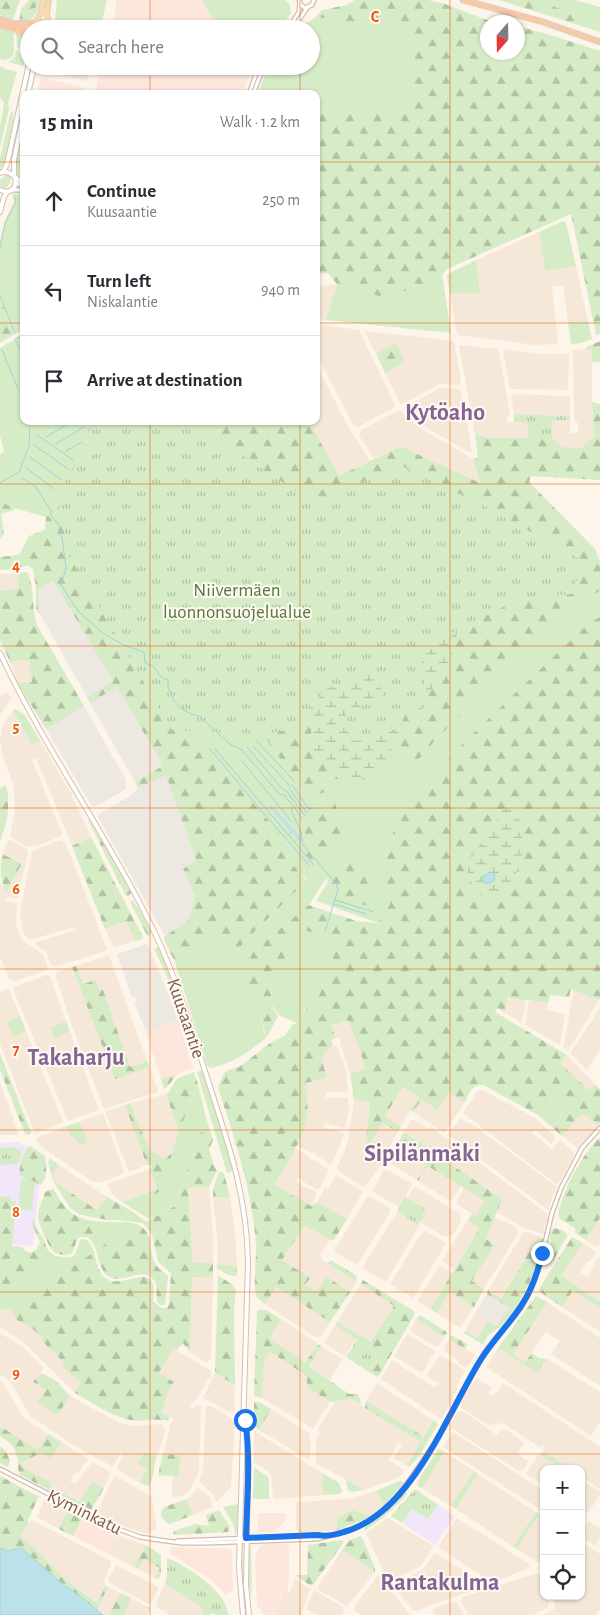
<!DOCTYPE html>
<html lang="en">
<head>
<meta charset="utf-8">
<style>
	body { margin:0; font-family:"Alegreya Sans",sans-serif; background:#f7f7f7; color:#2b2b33 }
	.controls { position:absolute; right:15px; bottom:15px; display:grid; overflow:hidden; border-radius:10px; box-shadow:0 1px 4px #0004 }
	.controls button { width:45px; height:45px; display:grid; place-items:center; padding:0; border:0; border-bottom:1px solid #e1e1e2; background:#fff; color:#2b2b33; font:25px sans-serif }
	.compass { position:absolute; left:480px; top:15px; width:45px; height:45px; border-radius:50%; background:#fff; box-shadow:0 1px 4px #0004; rotate:200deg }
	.stop { position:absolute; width:15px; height:15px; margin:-11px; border:4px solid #1a73e8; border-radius:50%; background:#fff }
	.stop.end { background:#1a73e8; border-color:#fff; box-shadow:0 1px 5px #0008 }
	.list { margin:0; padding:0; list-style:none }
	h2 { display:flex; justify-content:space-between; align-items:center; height:65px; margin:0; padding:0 20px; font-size:21px }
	h2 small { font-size:16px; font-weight:400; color:#7c7c81 }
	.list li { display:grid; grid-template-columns:32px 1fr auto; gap:15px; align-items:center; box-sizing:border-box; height:90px; padding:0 20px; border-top:1px solid #e1e1e2 }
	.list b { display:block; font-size:19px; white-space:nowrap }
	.list p { margin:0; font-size:16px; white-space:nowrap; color:#7c7c81 }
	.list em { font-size:16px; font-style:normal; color:#7c7c81 }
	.icon { flex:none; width:28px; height:28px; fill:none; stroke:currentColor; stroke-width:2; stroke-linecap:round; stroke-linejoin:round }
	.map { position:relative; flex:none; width:600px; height:1615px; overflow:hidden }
	.search { position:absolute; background:#fff; box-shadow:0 1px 4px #0004; left:20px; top:20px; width:300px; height:55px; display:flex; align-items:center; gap:12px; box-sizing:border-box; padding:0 18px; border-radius:28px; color:#7c7c81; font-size:19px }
	.panel { position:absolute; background:#fff; box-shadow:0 1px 4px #0004; left:20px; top:90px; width:300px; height:335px; border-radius:10px }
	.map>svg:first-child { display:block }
	.residential { fill:#f5e8d8 }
	.commercial { fill:#fde7dd }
	.industrial { fill:#eee8e2 }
	.education { fill:#f2e6fa }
	.green { fill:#d6ecc7 }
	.forest { fill:url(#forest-firs) }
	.wetland { fill:url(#wetland-marsh) }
	.park { fill:url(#park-tufts) }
	.water { fill:#bde1e8; stroke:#a3d1da }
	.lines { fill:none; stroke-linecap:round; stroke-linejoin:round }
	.stream { stroke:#a3d1da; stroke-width:1 }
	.canal { stroke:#bde1e8; stroke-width:3 }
	.tertiary-casing { stroke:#d0bdae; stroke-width:5.5 }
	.secondary-casing { stroke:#d6c0ae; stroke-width:6 }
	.primary-casing { stroke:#d9d1cd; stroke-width:6 }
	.trunk-casing { stroke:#d9d1cd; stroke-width:7 }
	.tertiary { stroke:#fff; stroke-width:3 }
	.secondary { stroke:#fff; stroke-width:4 }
	.primary { stroke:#fcdaa2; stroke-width:4 }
	.trunk { stroke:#fac8a1; stroke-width:4.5 }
	.route { stroke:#1a73e8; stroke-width:6 }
	.grid { fill:none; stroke:#e8590c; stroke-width:1; stroke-opacity:0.55 }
	.labels { text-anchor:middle; stroke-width:4; stroke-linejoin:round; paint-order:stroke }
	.park-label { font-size:19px; fill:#517941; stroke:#fff9f1 }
	.street-label { font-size:19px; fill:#795c4c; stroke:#fff9f1 }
	.district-label { font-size:24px; font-weight:bold; fill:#846494; stroke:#fff9f1 }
	.grid-label { font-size:16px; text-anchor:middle; font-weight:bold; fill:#e8590c; stroke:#fff9f1; stroke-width:4; stroke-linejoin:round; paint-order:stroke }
</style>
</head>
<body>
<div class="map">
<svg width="600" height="1615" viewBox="0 0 600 1615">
	<defs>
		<pattern id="forest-firs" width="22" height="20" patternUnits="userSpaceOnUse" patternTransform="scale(1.25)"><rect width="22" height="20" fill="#d6ecc7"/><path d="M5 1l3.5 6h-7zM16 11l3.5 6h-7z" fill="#b2c2a4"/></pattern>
		<pattern id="wetland-marsh" width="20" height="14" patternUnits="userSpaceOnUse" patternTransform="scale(1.25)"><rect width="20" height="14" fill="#d6ecc7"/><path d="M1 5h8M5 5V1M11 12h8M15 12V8" fill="none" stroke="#b2c2a4"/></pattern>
		<pattern id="park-tufts" width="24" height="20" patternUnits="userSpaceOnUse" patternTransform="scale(1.25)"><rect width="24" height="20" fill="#d6ecc7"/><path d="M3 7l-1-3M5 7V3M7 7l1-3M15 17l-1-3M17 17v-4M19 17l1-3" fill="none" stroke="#b2c2a4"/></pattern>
	</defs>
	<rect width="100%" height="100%" fill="#fdf5ea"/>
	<!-- residential -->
	<g class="residential">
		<path d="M539,232l6,39 31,-5 12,55 -20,1 -5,-36h-11l6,58 -23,1 -78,-10 -7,-41 30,-1 -4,-33z"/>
		<path d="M337,284l-11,36 -10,-2v-31z"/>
		<path d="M316,324l43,6 36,75 -1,3 -36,19 -5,-2 -37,-72z"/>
		<path d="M364,331l90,10 7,41 -2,3 -20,-1 -38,21 -16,-32 20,-12 -9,-17 -20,10z"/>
		<path d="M459,345l39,4 12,65 -4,5 3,3 19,1v15h-37l-16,-4z"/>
		<path d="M503,349l34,5h32l-1,36 -58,-1z"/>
		<path d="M592,349v53l2,34 -13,12 -19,-1 -10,-9v-18h18v13h8v-10l-4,-3 -1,-70z"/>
		<path d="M316,364l31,61 23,35 -31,16 -30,-55h7z"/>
		<path d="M440,388l18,1 3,2 11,60 -3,1 -52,-30 -13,-13 2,-2z"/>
		<path d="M513,394l55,2 2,2v18l-56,-2 -3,-18z"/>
		<path d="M400,410l17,16 56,33 7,25 -80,-38 -27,12 -14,-23 2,-5 36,-19z"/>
		<path d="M17,573l2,15 -19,3v-17z"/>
		<path d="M29,660l3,22 -14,2 -7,-20 3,-3z"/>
		<path d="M8,692l3,7 -11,16v-19z"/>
		<path d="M13,711l19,33 8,-4 32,55 19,42 -19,9 -36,-88 -4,2 30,73 -1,3 -24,10 -10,1 -17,-11 5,-27 -1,-17 -1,-8 -11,-30 -2,-15 3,-14z"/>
		<path d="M10,840l16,8 2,5 -10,45 -12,-1v4l11,2 -1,22 2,6 4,9 22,15 4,13 -1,2 -33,11 -5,-3 -9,-21v-75l6,11 16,-31 -20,-8 6,-13z"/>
		<path d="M60,840l5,2 42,107 -2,2 -50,16 -4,-2 -5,-13 -11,-8 1,-2 40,-12 -1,-3 -46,13 -6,-7 -3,-21 12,-61z"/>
		<path d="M126,920l9,21 -21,6 -9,-18z"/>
		<path d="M109,955l38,106 -17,6 -27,-76h-3l-17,-7 -7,-18z"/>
		<path d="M72,967l43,112 35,-12 8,25 -54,17 -32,-83 -17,-52 2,-2z"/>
		<path d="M47,975l3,2 16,44 -15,6 3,10 16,-5 28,76v2l-30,11 -55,-132 1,-2z"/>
		<path d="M8,989l2,2 10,25 -13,6 6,14 13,-5 37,91 -28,12 -35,-90v-52z"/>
		<path d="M574,990l25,10 -31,51 -5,-3z"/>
		<path d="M506,997l20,2 -4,24 -17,-10z"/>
		<path d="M529,1000l19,3 -1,7 18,4 -5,31 -35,-20z"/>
		<path d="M600,1008v41l-13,21 -17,-17z"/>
		<path d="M348,1020l13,33 5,16 -16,4 -10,-29 1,-2 -2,-5 -3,1 -5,-11z"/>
		<path d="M333,1045l4,1 6,16 4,12 1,16 -2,2 -14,1 -1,-1h-5v6l22,-1 1,14 -3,15 -2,2 -19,-5 -1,5 18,4 2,2 -5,14 -7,14 -3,2 -17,-12 -1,1 -15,-8 10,-23 1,-12 -2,-27 22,-5 -6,-21z"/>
		<path d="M567,1055l28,29 -6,6 -29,-27z"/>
		<path d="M0,1082l14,38h-1l5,13 -1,2h-17z"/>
		<path d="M403,1087l16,10 -10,15 -8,15 -16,-11z"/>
		<path d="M482,1090l53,28 21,19 -5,7 -16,-14 -3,3 20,16 8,-9 14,12v4l-15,27 -3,1 -93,-71 14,-21z"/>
		<path d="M449,1093l16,9 -21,31 -31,-21 8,-13z"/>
		<path d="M166,1094l13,37 -7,23 -8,5 -15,-10 -19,-46z"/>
		<path d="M354,1100l16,1 -5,49 17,-27 16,9 -14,23 -2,8 -16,23h-4l-25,-16v-3l8,-17 3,-11z"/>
		<path d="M125,1105l22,60 -18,7 -24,-61z"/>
		<path d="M583,1112l16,13 -21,24 -16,-13z"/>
		<path d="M103,1113l21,58 -1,3 -20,8h-10l-53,-36 -5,-8 31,-12 2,7 20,9 -9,-20z"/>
		<path d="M460,1118l9,6 2,-1 86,64 -5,10 -3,12 -1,1 -100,-75z"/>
		<path d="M411,1120h4l14,9 2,-2 117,87 -5,20 -19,-6 -28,-16 6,-13 -98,-67z"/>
		<path d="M396,1146l30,19 -9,15 -28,-18 -1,-4z"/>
		<path d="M294,1148l15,8 -1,2 8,3 12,8v3l-8,16 -4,1 -12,-7 -5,-5 -3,5 20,10 1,2 -6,12 -36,-20z"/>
		<path d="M59,1165l48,32 -10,13 -42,-28 -1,-9z"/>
		<path d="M428,1166l33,20 -8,13 -4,1 -31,-19z"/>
		<path d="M150,1169l7,19 -35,14 -9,-7 -6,-11z"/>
		<path d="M384,1170h4l24,14 -13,23 -23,-13 -3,-4z"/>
		<path d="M336,1175l26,16v2l-15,26 -30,-17 8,-15 3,2z"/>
		<path d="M209,1187l4,47v29h-20l-5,-75z"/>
		<path d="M416,1187l44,27 1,7 -8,14 -9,2 -24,-15 7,-12 -19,-12 5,-10z"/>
		<path d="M464,1188l22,13 -11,15 -18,-12v-4z"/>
		<path d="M369,1196l21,12 1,3 -34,54 -23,-14 33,-54z"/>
		<path d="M213,1197h17l5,34 2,35 -20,-2 1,-17z"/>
		<path d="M397,1212l22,14 -33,56 -24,-14z"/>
		<path d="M494,1217l22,10 2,3v4l-34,55 -12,-8 23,-36 -9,-6z"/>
		<path d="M600,1218v27l-4,2 -10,-7z"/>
		<path d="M468,1220l13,7 -27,42 -12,-8z"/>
		<path d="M305,1224l25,16 -9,13v6l35,23 -6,10 -23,-14 -10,15 -12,-8 4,-7 -27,-18z"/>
		<path d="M426,1231l18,11 1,3 -32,53 -23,-14 31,-50z"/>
		<path d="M525,1232l14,4 -39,62 -12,-8 35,-57z"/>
		<path d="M583,1243l12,8v3l-5,7 -3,1 -7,10 7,5 7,-10 -1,-3 5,-7h2v45l-39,-27z"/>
		<path d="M440,1265l12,8 -22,36 -13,-8z"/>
		<path d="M192,1276l21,1 -2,80 -3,5h-3l-15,-10z"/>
		<path d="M361,1284l33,22 -23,37 -34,-21z"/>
		<path d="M276,1287l54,35 -10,15h-5l-50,-33z"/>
		<path d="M573,1290l27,18v24l-38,-25z"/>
		<path d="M450,1292l24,15 -14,21 -23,-15z"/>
		<path d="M547,1302l53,36v48l-49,-32 9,-13 -14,-9 -21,30 -12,-8z"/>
		<path d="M10,1309l7,11 15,8 12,11 -2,2 22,22 -2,2 20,18 -7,10 -50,-50 -25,-16v-17z"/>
		<path d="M475,1313l13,8 -11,18 -12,-8z"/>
		<path d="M281,1319l37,25 -13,19 -36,-25z"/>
		<path d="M416,1319l28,18 -5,9 -3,1 -26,-16z"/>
		<path d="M335,1325l21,14 -11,17 -21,-13z"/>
		<path d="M0,1333l23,14 21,21 -11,14 14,8 9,24 14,-18 52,28 12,2 28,-2 3,7 -2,8 -6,16 -13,-2 -5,10 9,6 -8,14 -24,-14 7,-15 -3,-1 -7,14 -38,-21 -45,-30 -19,-34 -11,-8z"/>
		<path d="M407,1334l28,17 -13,22 -28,-17z"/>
		<path d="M449,1339l26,16 -9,13 -8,-5 1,-2 -16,-11z"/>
		<path d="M321,1346l21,13 -12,21 -21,-15z"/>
		<path d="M173,1348l38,23v4l-11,19 -10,13 3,2 4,-4 4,2 -2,64 -10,21 -7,4 -10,2v-16l2,-6 4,1 2,-22 -17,-1 5,-17 2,-12 3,-6 -11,-5 5,-20 7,-12 -15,-9z"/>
		<path d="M498,1348l39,25 9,-14 3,1 51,32v31l-9,13 -105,-69z"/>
		<path d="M270,1352l37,24v11l23,15 -17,27 -51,-31 2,-37z"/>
		<path d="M440,1355l25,15 -9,16 2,2 -16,30h-3l-58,-39 11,-19 43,28 3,-5 -12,-7z"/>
		<path d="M215,1373l20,12 -1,29 -31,-16z"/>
		<path d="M477,1378l15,10 -4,5 5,4 10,-14 97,64v42l-19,-12v-8h-12l-26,-17 1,-5 -2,-1 -1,2 -40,-26 -1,2 -12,1 -29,-19 8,-15z"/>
		<path d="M0,1380l3,3 21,35 24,16 -10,16 -38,-24z"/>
		<path d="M377,1383l56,37 -10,16 -57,-35z"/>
		<path d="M351,1399l70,43 -14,24 -13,-8 8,-13 -4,-2 -9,17 15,10 -2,4 -5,4 -33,12 -48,-27v-22l4,-8 -3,-3 18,-29z"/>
		<path d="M206,1406h5l24,14 -4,67 -14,15 -6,-10 -12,-10 4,-11z"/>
		<path d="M271,1409l38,24 2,14 -1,11 -3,1 -48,-29z"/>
		<path d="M460,1411l4,1 33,23 5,-6 5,1 17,13 -7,11 11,7 -4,9 -6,1 -68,-44v-2l7,-13z"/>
		<path d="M254,1431l70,43 -2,6 1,15 -48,4 -2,-1 -2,-22 -3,-5 -14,-8z"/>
		<path d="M453,1432l91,59v21l-101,-65z"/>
		<path d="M62,1442l26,17 -10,14 -2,-1 -6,9 5,3 17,-22 18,10v3l-6,13 -11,-5 -13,18 -30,-15 1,-4 -29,-15 -2,-4 21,-10 10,6z"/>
		<path d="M445,1452l29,19 -23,35 -29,-18z"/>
		<path d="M539,1454l22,14 -17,1v16l-18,-11z"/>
		<path d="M478,1474l58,38 -23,35 -57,-38z"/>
		<path d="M115,1475l35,21 2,3 5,30 -5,1 -4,4 -20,-6 -32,-14z"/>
		<path d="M581,1479l19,12v4l-12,18 -7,-3z"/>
		<path d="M198,1488l11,8 4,11 -20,8 -6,-16 4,-3 5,-7z"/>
		<path d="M376,1491l8,14 -14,11 -17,-6 -16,8v12l-37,3 -4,-4v-27l51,-3z"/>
		<path d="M44,1500l23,11 -8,18 -22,-12z"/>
		<path d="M539,1514l5,3v49l-27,-17z"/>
		<path d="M388,1518l45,28 -12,20 -29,14 -2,-1 -8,-11 -16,-35z"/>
		<path d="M457,1518l72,46 1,3 -37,16 -55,-36z"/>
		<path d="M32,1520l79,41v2l-7,19 2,4 -8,17 -36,-26 -29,-31 -14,-9z"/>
		<path d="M589,1521l11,7v10l-5,8 -14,-9v-5z"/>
		<path d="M118,1536l28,9 -12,22 -26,-13z"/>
		<path d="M582,1542l18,12v56l-5,5h-53l12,-6 1,-3 -3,-10h29z"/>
		<path d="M342,1550l33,22 -28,34 -28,-16 -1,-3z"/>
		<path d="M435,1553l45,28v4l-4,4 -60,22 -4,-1 -18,-24 30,-18z"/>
		<path d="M144,1559l17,9 -6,10 -17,-9z"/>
		<path d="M116,1565l41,21 1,3 -7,14 -3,1 -38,-21 -2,-3z"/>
		<path d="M537,1573l3,1 4,13v9h3l2,8 -2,4 -14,7h-65l-7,-14 2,-4z"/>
		<path d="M379,1575l28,36 4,4h-49l-8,-5v-2l23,-32z"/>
		<path d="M295,1579l15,10 -9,26h-27l9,-24 7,1z"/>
		<path d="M165,1584l38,24 -1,7h-32l-13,-8 -1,-3z"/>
		<path d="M108,1587l12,6 -11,22h-6l-6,-5z"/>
		<path d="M314,1590l29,17 1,4 -3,4h-25l-10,-6z"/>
		<path d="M131,1598l20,10 -4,7h-24z"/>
		<path d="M455,1601l3,2 6,12h-29l-3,-6z"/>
	</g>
	<!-- commercial -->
	<g class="commercial">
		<path d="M117,0h84l19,29h-108z"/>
		<path d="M43,66h48l-3,13 -4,2 -42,-11z"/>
		<path d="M101,66h153l-12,28h-147z"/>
		<path d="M43,78l36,8 4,2 1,6h-47l3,-14z"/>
		<path d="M178,1020l15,48 -32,11 -15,-47z"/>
		<path d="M258,1513h28v7l-12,12h-16z"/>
		<path d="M82,1519l36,17 -10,18 -35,-18z"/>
		<path d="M282,1543l5,1 2,5v28l-2,15 -5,-1 -8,24h-11l-6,-10 -2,-50 6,-10z"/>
		<path d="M172,1547l51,1 7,2 2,5 1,36 -8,3 -15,-15 -41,-26z"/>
	</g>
	<!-- industrial -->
	<g class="industrial">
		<path d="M53,579l60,102 -26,16 -47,-83 -2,-24z"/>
		<path d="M117,687l46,79 -28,16 -45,-79z"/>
		<path d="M84,706l42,74v9l-31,18 -4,-2 -45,-76z"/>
		<path d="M166,774l30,86 -13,10 12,26 -7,25 -23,15 -67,-119 1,-3 34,-20 5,-6z"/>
		<path d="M147,944l13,29 18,47 -32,12 -12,-30 3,-1 -2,-4h-3l-15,-43z"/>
		<path d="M487,1294l22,14 -12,19 -22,-14z"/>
	</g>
	<!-- education -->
	<g class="education">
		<path d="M18,1142l25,16 -3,18 -7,70 -33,-2v-101z"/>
		<path d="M438,1505l17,11 -20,29 -33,-22 10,-14 16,10z"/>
	</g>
	<!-- green -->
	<g class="green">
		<path d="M29,0h11c-4,16 -5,21 -22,22l3,-12z"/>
		<path d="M57,0h50l-7,29h-39l-6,-9z"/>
		<path d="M201,0h84l5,5 1,8 -11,16h-60z"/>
		<path d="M538,0h37l25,7v18z"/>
		<path d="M316,17l99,13 -2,83 -97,-2v-17h-58l10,-28h43v-37h-14z"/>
		<path d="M0,28l14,4c-2,13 6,29 -13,28l-1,-3z"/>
		<path d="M16,33c9,3 11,13 11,22l-10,-9z"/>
		<path d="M16,50c7,3 9,7 8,15l-2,1 -14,-4 6,-4z"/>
		<path d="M2,66v2l15,4 -9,31 1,6 -9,39v-20l4,-26 -4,-4v-31z"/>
		<path d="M13,111c2,10 -5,51 -13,59v-12l10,-44z"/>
		<path d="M24,128v28l-5,21c-8,-14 1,-35 5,-49z"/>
		<path d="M7,174l4,4c0,6 -3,8 -7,11l-4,-3v-6z"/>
		<path d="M24,193v136l-9,5 -15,-35v-58l5,-20 9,-19 -2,-8z"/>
		<path d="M563,221l3,1 10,44 -31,5 -6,-39z"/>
		<path d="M476,260l4,33 -30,1 -3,-18 1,-2z"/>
		<path d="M442,274l9,59 -125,-13 11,-36 42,12 59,-15z"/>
		<path d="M588,321l4,18 -11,4 -10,1 -3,-22z"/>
		<path d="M24,334v87h70l-6,10 -7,25 -14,21 -4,17 -8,19 -9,4 -25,-7 -21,-8v-47l4,-4 -4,-15v-88z"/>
		<path d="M600,591v26l-11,6 -199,271v10l-12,19 -62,-22 12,-19 9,14 36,12 -15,-35 -9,-15 -23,20 -17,27 -57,47 -3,36 1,7 10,17 4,21 3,4c-20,16 -31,25 -57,31l-3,-3 -32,-103 39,-25 21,19 8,-13 58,-57 5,-7 -20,-21 7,-8 -107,-125 71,1 76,53 53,-30 17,1 10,16 17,-20 86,-88 59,-55z"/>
		<path d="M15,709l9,5 16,26 -8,5 -19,-34z"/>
		<path d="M8,811l-2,13 -6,17v-27z"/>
		<path d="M296,926l43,16 -26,69 -8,-3 -8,15 -17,-7 -11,-15z"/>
		<path d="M169,973l13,38v5l-2,1 -14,-43z"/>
		<path d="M20,1016l6,15 -13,6 -6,-15z"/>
		<path d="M66,1021l4,11 -16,6 -3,-11z"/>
		<path d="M202,1070l32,101 -7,2 -30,-101z"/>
		<path d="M198,1084l8,34 -31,88 -26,13 -27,-17 24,-9 5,3 8,-4 20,-61z"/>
		<path d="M558,1092l14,12 -20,23 -14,-12z"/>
		<path d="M21,1179l14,1 -3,31 -14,-2z"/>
		<path d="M130,1210l17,12 -4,1 -26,-3z"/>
		<path d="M112,1222h16l9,2 -41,26 -3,-7 -5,-6z"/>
		<path d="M81,1239c9,0 10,6 13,13l-84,57 -10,1v-17l55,-37c23,3 18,2 26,-17z"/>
		<path d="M433,1420l5,4 -18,31 -11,12 -2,-1z"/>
		<path d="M439,1449l6,3 -23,36 -5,-3 4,-10z"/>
		<path d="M144,1453l13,2c-3,10 -3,22 -8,31l-9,-3 7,-14 -9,-5z"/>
		<path d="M254,1467l15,11v21h-16z"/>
		<path d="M474,1471l4,3 -22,35 -5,-3z"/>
		<path d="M324,1474l15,9 3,8 -2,3 -17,1 -1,-15z"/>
		<path d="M346,1480l18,10 -13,2 -3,-2z"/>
		<path d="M399,1481h3l2,2 -20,22 -8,-14z"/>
		<path d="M405,1491l2,3c-13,15 -27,27 -43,37l2,-6 21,-14z"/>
		<path d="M238,1504l-1,27 -2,4 -1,-9 -11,-19z"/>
		<path d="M536,1512l3,2 -22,35 -4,-2z"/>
		<path d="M251,1545l1,48h-1c-3,-11 -7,-40 0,-48z"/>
		<path d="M242,1546l5,69h-2l-3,-32z"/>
	</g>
	<!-- forest -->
	<g class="forest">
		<path d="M0,0h20l-7,20h-6l-7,-6z"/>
		<path d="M30,0h7v4l-2,4 -4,1 -2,2v6l-3,3 -6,-1v-6l2,-5z"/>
		<path d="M355,0h73l17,4 42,16 16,2h-15v30h30v-26l42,12 40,13v283l-4,1 -25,-121 -124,55 -9,12 -33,10 -26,5 -42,-12 -9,-11 -12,1v-163l97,2 2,-83 -99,-13 6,-7 25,-5z"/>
		<path d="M499,0h39l62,25v7z"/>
		<path d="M0,299l15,35 -15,9z"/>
		<path d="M600,341v21h-8v-13l-7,1 2,-3z"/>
		<path d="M396,343l9,18 -20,12 -9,-19z"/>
		<path d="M592,402l8,2v76l-69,-4 -2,6 66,67 5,12v30l-25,12 -59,55 -86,88 -17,20 -10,-16 -16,-1 -11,19 -12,11h-31l-3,11 -22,8 -51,-72 -70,-1 106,125 -6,8 18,21 -4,7 -58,57 -8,13 -21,-19 -39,25 -11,-22 1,-4 23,-15 7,-25 -12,-27 13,-9 -30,-85 -28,13 -3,-6 28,-16 -46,-79 -27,16 -3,-6 26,-16 -60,-101 -15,10 2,24 -4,-4v-23l-3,-18 -6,-4 -10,4 -17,1v-13l19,-2 10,-19 16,-6 1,-13 9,-4 8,-19 4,-17 14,-21 7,-25 6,-10h215l30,55 61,-30 80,37 -7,-24 5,-1 -3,-24 16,4h61l10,9 19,1 13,-12z"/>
		<path d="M0,502l15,6 -1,2 -13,4 3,18 -4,8z"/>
		<path d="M26,572l2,1c7,16 3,34 9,52l47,81 -38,23 -28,-45 14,-2 -3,-22 -15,1 -3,3 -11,-24v-49l19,-3 -2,-15z"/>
		<path d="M600,617v382l-1,1 -28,-11 -2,8 -19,-2 -2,8 -41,-6 -2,16 -7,-5 -3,4 72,43 -7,8 29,27 6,-6 5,5v35l-1,1 -17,-12 -20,23 -10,-9 20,-23 -14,-12 -20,23 -55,-30c-11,-1 -14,8 -18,17l-16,-9 -12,17 -15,-11 -9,13 -3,-2 9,-13 -16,-10 -18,29 16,11 -3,5 -16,-9 -17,28 5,-49 -16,-2 -4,-27 15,-4 -4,-16 -13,-33 -17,6 5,12 -5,2 2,5 -12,12 6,21 -22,5c2,13 4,26 1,39 -4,19 -22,45 -31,63l36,21 6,-4 30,17 -13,21h-4l-25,-15 -23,35 28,18 -5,7 12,7 10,-15 23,15 -20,30 -54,-35 -11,17c-3,-2 -6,-4 -8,-7 -5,-8 0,-41 -1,-53 -4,-54 -21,-105 -38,-156l6,-15 4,-3 11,-3 34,-26 13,-6 6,-10 5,-2 9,-15 7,3 26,-69 -43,-15 -27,74 9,15 -11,21 -2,-4 -5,-21 -10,-17 -1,-7 -5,-5 8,-31 57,-47 47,16 22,2 12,-19v-10l-9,-38 29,-56 53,-57 126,-120z"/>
		<path d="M6,785l2,11v15l-8,3v-26z"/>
		<path d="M333,798l11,33 -28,35 -13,-15 5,-42z"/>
		<path d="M89,819l43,73 -4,4 -3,-2 -37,-74z"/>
		<path d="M91,837l52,100 -1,2 -7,2 -9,-20 -21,8 -33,-83z"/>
		<path d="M2,854l20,9 -16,30c-6,-12 -6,-26 -4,-39z"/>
		<path d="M349,857l9,16 9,4 9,25 -3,6 -37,-12 -10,-18z"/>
		<path d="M133,900l3,6 2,1 14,26 -4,4 -18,-35z"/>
		<path d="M158,947l2,1 9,25 -3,1 -12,-25z"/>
		<path d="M76,966l7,18 13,-4 4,11 3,-1 27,77 17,-6 3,6 -35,12 -43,-112z"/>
		<path d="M0,1053l31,79 -2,3 -4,-1 -25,-64z"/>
		<path d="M194,1072l4,12 -19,47 -13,-37 2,-1 10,-15z"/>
		<path d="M177,1074l-10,13 -3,2 -3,-10z"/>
		<path d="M130,1103l19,46 15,9 8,-4 -13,38 -8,4 -5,-3 11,-5 -7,-19 2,-2 -1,-2h-4l-22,-60z"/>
		<path d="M206,1118l7,22 -4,9 5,17 3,5 -8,16 -21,1 5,75h20v14h-21l-2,75 -7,-9 -6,7 -4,-2 -14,25 15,9 -7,12 -5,19 8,5 -2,3c-12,-3 -24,1 -36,-1 -16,-1 -43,-19 -57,-27l6,-10 -19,-17 2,-3 -22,-22 1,-2 -11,-11 -15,-8 -7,-11 84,-57c2,8 4,19 10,25 14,14 45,-12 49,8 1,5 0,11 0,16l8,7h6l2,-4 2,-31 -13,-11 -6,-28 -9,-11 32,-17z"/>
		<path d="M79,1122l9,20 -7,3 -13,-13 -2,-6z"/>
		<path d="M404,1132l98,67 -16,40 9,6 -23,36 12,8 -10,18 -24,-15 -13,21 -7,-4 50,-81 -12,-8 4,-6 3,2 10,-15 -57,-35 -10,15 -1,-1 9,-15 -30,-19z"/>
		<path d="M600,1137v81l-14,22 -11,-7v-5l-14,-8 -3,-5c6,-28 22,-57 42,-78z"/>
		<path d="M30,1146l15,10c1,10 4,22 -5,29l-3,-1 -1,-2 -16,-6c-1,-11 2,-20 8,-29z"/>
		<path d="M50,1158l9,7 -5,8 1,9 42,28 10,-13 23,13 -13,10h-9l-22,-4 -7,-2 -9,-6 -16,-26 -6,-20z"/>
		<path d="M219,1172h3l2,1 6,24h-17v-7z"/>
		<path d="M53,1189c4,4 5,9 9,14 13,17 29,19 50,19l-24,15h-7l-4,2 -4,13 -3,2c-5,1 -10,1 -15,-1 -5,-3 -18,-31 -17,-38 1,-8 5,-16 7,-23z"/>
		<path d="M10,1196l1,5h5l-4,45 10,1 3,4 6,2 5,-3 4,-8 -9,-20 4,-3v5l9,16 3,9 8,7 -55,37v-96z"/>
		<path d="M137,1224c20,10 9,29 20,42 3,5 8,5 11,11l-3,28h-5l-3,-3c-1,-6 1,-14 -2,-20 -12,-20 -37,9 -51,-10 -4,-6 -6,-15 -8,-22z"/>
		<path d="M554,1228l8,2 6,5 -16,27 -5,3 -2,-6c1,-4 6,-11 6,-16 0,-7 -5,-7 3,-15z"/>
		<path d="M539,1236l4,3c-8,36 -17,58 -41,86 -3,4 -8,5 -12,9 -3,2 -5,7 -7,10h-1l-18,-11 1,-2 12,7 11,-17 9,5 12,-18 -22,-14 1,-4 13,8z"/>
		<path d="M572,1237l11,6 -22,32 39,27v6l-27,-18 -11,17 -22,-15 -1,-3z"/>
		<path d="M331,1260l23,14 3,4 -1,4 -29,-19z"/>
		<path d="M217,1264l20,2v8l-1,2 -8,-1 -11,-7z"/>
		<path d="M218,1276h1l14,9 3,6 -2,17 1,77 -20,-12z"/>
		<path d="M363,1280l51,31 1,3 -37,63 -9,-5 10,-17 -44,-30 2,-3 34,20 23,-36 -33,-22z"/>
		<path d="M536,1296l11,6 -34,52 12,8 7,-9 7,5 7,1 -9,14 -39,-25z"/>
		<path d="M257,1310h9l15,9 -12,19 36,25 13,-19 3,2 -12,20 40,28h9l3,8 -1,2 -9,-5 -21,3 -23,-15v-11l-37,-24 -6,9 -2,37 -8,-2z"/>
		<path d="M420,1315l25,16 2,2 -3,4 -28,-18z"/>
		<path d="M451,1335l17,9 -3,5 -16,-10z"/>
		<path d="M41,1373l14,7 15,16 -13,19 -20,-13 9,-12 -13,-8z"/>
		<path d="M366,1401l57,35 -2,6 -56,-34z"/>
		<path d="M254,1402h5l12,7 -12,21 -5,-3z"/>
		<path d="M0,1426l38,24 10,-16 14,8 -11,17 -10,-6 -21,10 2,4 29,15 -1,4 29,15 14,-19 11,6 -13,22h-2l-69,-35c-2,-5 -2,-7 -2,-13 -1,-13 -7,-19 -18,-26z"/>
		<path d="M0,1446l5,4 5,10 -2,7 -8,-4z"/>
		<path d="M543,1452l19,12 -1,4 -22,-14z"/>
		<path d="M163,1454l17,1 -1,22 -21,-2z"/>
		<path d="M0,1476c13,6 25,15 39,20l-11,24 1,3 -9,14 13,9 29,31 35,26 9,-17 2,1 -11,23 -17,-14 -15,-10 -44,-38 -13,3 -8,-3z"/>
		<path d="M187,1499l6,16 -23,9 -3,-1 -6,-7v-4l3,-5z"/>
		<path d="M219,1510l11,17 -2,5 -53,3 -2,-1 1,-3 21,-7 14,2 -3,-11z"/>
		<path d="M353,1510l17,6 -11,6 -22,8v-12z"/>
		<path d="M67,1511l15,8 -9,17 -14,-7z"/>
		<path d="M360,1536l2,1 13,31v4l-33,-22 7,-9z"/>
		<path d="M342,1540l2,2 -31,43 -2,1 -16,-11h12l1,-30z"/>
		<path d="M146,1545l15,10v19l-2,5 -4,-1 5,-10 -16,-9 -6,10 -4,-2z"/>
		<path d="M120,1593l11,5 -7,17h-15z"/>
	</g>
	<!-- wetland -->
	<g class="wetland">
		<path d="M463,602l-11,55 -22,35 -24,20 -17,44 -17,21c-14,2 -24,1 -37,-5 -42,-20 -18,-67 -7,-99z"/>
		<path d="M509,808c3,2 7,5 8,8 5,9 7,31 5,41 -4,17 -25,54 -45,35 -5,-5 -10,-18 -9,-25 1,-14 12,-21 20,-31 6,-8 10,-18 15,-27z"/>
	</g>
	<!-- park -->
	<g class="park">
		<path d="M514,414l56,2v4h-18v18h-24v-15l-14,-1z"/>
		<path d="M97,421h107l8,14 105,70 81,-41 92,45 93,52 -11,33 -51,4 -103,52 5,18 3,38 -33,11 3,13 -42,11 -9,-29 39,-14 -8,-28 -58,22 -4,12 -20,25 -31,5 -91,-4 -106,-179 -7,-45 7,-26 16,-25 6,-23z"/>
		<path d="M14,1147l8,5 -4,12 -18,1v-17z"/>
		<path d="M405,1196l22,14 -9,15 -21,-13z"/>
		<path d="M357,1340l22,15 -10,17 -23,-15z"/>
		<path d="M415,1489l23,16 -10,14 -16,-10 -10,14 -11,-7z"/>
		<path d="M167,1558c17,6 47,27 56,42 3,5 4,10 6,15h-13l-5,-2 -1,2h-8l1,-7 -38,-24 2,-10z"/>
	</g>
	<!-- water -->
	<g class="water">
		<path d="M491,872l4,3 -1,6 -4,2h-7l1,-8z"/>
		<path d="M0,1548l8,3 13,-3 44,38 15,10 23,19h-103z"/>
	</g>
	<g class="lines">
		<!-- stream -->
		<g class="stream">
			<path d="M0,247l5,-24 11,-21 -1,-5"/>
			<path d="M0,296l15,37"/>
			<path d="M24,334l-9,5 9,19"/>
			<path d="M2,350l16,39"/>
			<path d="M29,421l1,5"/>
			<path d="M36,434l37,26"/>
			<path d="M46,437l27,-16"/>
			<path d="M56,444l28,-17"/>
			<path d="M34,445l34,24"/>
			<path d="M66,451l16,-9"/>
			<path d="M30,457l32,23"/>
			<path d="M26,468l28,21"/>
			<path d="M22,478l14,9 15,24v5l9,10 -2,5 4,6 4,31 -5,17 18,27 25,22 20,11 20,7 1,11 8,3 9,12 6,2v7l5,12 6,8 12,7 8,2 31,28 12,6 38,45 3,-1 11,13 -3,3 10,22 2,13 34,40 1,5 -13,41"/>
			<path d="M0,483l19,-11 10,-26 1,-17"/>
			<path d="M256,740l39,42"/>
			<path d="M253,746l37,40"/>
			<path d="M247,747l38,45"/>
			<path d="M210,749l55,66 45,51"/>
			<path d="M215,749l99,116"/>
			<path d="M242,761l49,60"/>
			<path d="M292,785l18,26"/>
			<path d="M289,788l18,25"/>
			<path d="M286,790l19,26"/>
			<path d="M294,807l8,12"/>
			<path d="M289,834l4,-3"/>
			<path d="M335,900l39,12"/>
			<path d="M334,904l32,10"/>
		</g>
		<!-- canal -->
		<path class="canal" d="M270,806l33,37"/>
		<!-- tertiary casing -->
		<g class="tertiary-casing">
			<g id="tertiary">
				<path d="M299,0l2,5 4,3 7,-3 2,-5"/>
				<path d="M288,29l11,-17 1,-9"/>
				<path d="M293,29l14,-21"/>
				<path d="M249,94l10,-28"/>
				<path d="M253,94l11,-28"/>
				<path d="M16,183l8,3"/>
				<path d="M12,190h12"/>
				<path d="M0,1469l113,58 27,10 19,3 22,3h25l111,-4 36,-10 16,-8 19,-14 18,-22 27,-39 52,-94 36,-44 7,-13 11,-27 13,-55 9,-25 21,-40 18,-20"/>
				<path d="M177,1541l141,-6 7,2"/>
			</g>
		</g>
		<!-- secondary casing -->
		<g class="secondary-casing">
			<g id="secondary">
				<path d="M28,94l6,-28"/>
				<path d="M3,172l4,-8 22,-100"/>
				<path d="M0,173c11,-4 15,6 24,10"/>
				<path d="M14,175v-15l10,-48"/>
				<path d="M0,190l7,2c7,-2 10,-7 8,-14"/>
				<path d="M0,212l4,-15 3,-5"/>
				<path d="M0,653c42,91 102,174 147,264 29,56 46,117 65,176 19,58 35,107 36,169l-9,305 4,48"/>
				<path d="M245,1424l3,45 -2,116 3,30"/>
			</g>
		</g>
		<!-- primary casing -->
		<g class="primary-casing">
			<g id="primary">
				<path d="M36,21l4,-6 3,-15"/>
				<path d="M49,24l-2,-10 2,-14"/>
				<path d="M27,34l2,-9 7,-4 10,2 4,6"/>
			</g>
		</g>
		<!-- trunk casing -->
		<g class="trunk-casing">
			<g id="trunk">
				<path d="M463,0l80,22 57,20"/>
				<path d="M0,19l13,5 18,-1"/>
				<path d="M0,25c9,4 19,2 27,7"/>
				<path d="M17,30l11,7"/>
			</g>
		</g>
		<!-- tertiary -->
		<use href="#tertiary" class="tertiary"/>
		<!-- secondary -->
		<use href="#secondary" class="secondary"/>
		<!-- primary -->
		<use href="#primary" class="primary"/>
		<!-- trunk -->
		<use href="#trunk" class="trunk"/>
	</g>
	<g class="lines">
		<!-- route -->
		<path class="route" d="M245,1420c6,38 2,79 1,118l72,-3c9,2 17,0 26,-3 67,-19 101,-113 134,-168 12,-21 30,-38 43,-58 11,-16 17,-34 21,-53"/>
	</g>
	<!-- grid -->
	<path class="grid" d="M150,0v29M300,0v29M450,0v1615M150,66v28M300,66v28M0,162h24M316,162h284M0,323h24M316,323h284M150,421v1194M300,421v1194M0,484h600M0,646h600M0,808h600M0,969h600M0,1130h600M0,1292h600M0,1454h600"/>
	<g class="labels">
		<!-- park labels -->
		<g class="park-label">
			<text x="237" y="596">Niivermäen<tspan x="237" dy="22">luonnonsuojelualue</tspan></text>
		</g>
		<!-- street labels -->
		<g class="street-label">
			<text transform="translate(187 1018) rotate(71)" y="7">Kuusaantie</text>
			<text transform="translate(85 1511) rotate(26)" y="7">Kyminkatu</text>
		</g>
		<!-- district labels -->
		<g class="district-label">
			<text x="445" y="420">Kytöaho</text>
			<text x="76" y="1065">Takaharju</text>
			<text x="422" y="1161">Sipilänmäki</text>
			<text x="440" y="1590">Rantakulma</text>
		</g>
	</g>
	<g class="grid-label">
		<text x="375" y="22">C</text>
		<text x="16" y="571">4</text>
		<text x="16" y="732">5</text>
		<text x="16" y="894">6</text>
		<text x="16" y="1055">7</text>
		<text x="16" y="1217">8</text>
		<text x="16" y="1378">9</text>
	</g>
</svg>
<div class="controls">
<button>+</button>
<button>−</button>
<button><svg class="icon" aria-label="locate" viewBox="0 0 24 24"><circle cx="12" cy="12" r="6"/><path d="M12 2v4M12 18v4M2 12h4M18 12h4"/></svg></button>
</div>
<svg class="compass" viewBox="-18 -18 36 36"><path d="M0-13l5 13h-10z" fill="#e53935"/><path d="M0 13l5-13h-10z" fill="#7c7c81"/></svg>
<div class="stop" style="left:245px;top:1420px"></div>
<div class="stop end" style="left:542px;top:1253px"></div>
<div class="search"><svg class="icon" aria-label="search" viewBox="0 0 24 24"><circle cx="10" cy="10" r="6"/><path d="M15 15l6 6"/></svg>Search here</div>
<section class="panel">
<h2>15 min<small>Walk · 1.2 km</small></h2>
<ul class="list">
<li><svg class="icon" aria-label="ahead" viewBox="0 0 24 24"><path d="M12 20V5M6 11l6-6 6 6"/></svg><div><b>Continue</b><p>Kuusaantie</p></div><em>250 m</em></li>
<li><svg class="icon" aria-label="left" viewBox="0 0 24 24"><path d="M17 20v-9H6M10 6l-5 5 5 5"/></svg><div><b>Turn left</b><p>Niskalantie</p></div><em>940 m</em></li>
<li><svg class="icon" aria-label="arrive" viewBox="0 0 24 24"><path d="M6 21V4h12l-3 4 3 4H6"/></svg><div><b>Arrive at destination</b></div></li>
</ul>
</section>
</div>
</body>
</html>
